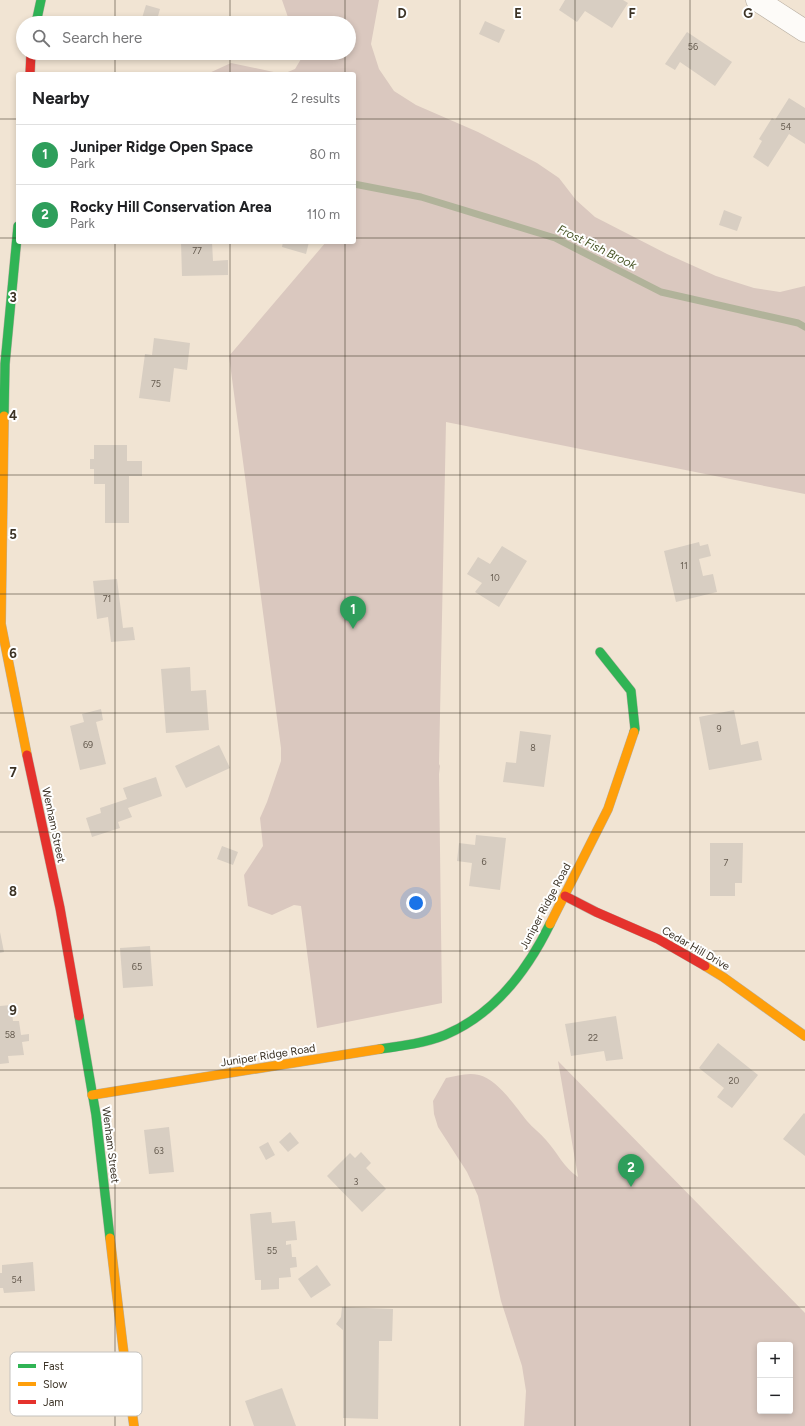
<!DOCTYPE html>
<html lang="en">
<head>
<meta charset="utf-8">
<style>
	body { margin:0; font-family:Figtree,sans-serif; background:#f6f6f6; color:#202124 }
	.controls { position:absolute; right:12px; bottom:12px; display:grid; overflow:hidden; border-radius:4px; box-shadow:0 2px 6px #0003 }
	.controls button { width:36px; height:36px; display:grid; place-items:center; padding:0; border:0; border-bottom:1px solid #e0e0e0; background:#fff; color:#202124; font:20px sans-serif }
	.you { position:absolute; left:416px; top:903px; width:14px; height:14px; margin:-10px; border:3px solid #fff; border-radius:50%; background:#1a73e8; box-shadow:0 0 0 6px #1a73e833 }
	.badge { display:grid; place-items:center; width:26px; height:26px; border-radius:50%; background:#b45309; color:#fff; font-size:13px; font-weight:700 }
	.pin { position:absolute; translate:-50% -33px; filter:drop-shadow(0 1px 2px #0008) }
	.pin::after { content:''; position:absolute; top:21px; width:14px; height:12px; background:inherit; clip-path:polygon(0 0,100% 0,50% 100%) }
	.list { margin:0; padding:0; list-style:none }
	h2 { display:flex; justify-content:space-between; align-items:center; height:52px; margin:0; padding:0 16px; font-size:17px }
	h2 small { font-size:13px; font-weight:400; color:#757577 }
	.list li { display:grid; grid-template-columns:26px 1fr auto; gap:12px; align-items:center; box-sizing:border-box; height:60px; padding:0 16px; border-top:1px solid #e0e0e0 }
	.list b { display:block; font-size:15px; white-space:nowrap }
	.list p { margin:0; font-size:13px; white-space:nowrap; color:#757577 }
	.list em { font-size:13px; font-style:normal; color:#757577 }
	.icon { flex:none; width:22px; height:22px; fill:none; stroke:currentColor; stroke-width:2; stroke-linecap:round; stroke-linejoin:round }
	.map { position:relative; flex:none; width:805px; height:1426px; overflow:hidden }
	.search { position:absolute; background:#fff; box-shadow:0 2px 6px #0003; left:16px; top:16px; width:340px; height:44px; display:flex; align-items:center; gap:10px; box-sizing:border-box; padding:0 14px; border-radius:22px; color:#757577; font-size:15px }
	.panel { position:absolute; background:#fff; box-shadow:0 2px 6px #0003; left:16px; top:72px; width:340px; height:172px; border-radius:4px }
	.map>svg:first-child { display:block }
	.green { fill:#dac8bf; fill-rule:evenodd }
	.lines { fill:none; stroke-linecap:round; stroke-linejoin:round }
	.stream { stroke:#b1b39a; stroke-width:7 }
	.building { fill:#d8cec2 }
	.street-casing { stroke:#b8afa2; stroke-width:23 }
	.fast-casing { stroke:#b8afa2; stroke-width:10 }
	.slow-casing { stroke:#b8afa2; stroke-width:10 }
	.jam-casing { stroke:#b8afa2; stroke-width:10 }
	.street { stroke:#fdfbf8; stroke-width:22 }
	.fast { stroke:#30b455; stroke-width:9 }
	.slow { stroke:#ff9f0a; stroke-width:9 }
	.jam { stroke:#e5322d; stroke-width:9 }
	.grid { fill:none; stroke:#3c3326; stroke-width:1; stroke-opacity:0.55 }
	.labels { text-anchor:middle; stroke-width:4; stroke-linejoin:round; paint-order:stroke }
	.number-label { font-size:9px; fill:#655b4f }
	.street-label { font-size:11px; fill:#3c3326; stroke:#fff }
	.water-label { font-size:12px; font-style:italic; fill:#4a5728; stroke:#fff }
	.key { fill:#fff; stroke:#c4c2be; stroke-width:1 }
	.key-label { font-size:11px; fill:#3c3326 }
	.grid-label { font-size:13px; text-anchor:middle; font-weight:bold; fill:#3c3326; stroke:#fff; stroke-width:4; stroke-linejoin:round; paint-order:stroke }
</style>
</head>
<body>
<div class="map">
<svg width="805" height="1426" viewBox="0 0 805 1426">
	<rect width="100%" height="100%" fill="#f1e4d3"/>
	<!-- green -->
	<g class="green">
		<path d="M282,0h97l-8,44 8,25 15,22 22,14 62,27 59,31 22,15 17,22 19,17 72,37 49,22 38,12 26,4 25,-6v208l-359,-72 -7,342 1,2 -1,8 3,229 -125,25 -16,-122 -7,-1 -22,10 -24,-9 -4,-31 19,-29 -3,-28 7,-16 14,-41v-13l-52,-392 97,-114h28v-168h-147l24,-11 52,11 12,-5 6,-10 -2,-6h50v-30h-59z"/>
		<path d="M558,1061l247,252v113h-281l2,-35 -4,-25 -21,-65 -23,-105 -11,-24 -29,-45 -4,-13 -1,-13 13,-23c11,-2 22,-6 33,-3 18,4 37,32 48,46 6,7 13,12 19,19 11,12 18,28 32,37zM760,1345h30v66h-30z"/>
	</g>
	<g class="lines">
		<!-- stream -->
		<path class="stream" d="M354,184l67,13 134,41 106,54 137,31 7,4"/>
	</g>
	<!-- building -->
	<g class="building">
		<path d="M565,0h58l5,3 -16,25 -27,-17 -8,11 -18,-12z"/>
		<path d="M146,5l14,4 -4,14 -14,-5z"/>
		<path d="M485,21l20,9 -6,13 -20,-9z"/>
		<path d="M687,32l45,30 -17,24 -35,-24 -5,8 -10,-6z"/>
		<path d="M789,98l16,10v36l-16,-10 -21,33 -15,-10 9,-16 -3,-2 13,-21 3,2z"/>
		<path d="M724,210l18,7 -5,14 -18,-6z"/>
		<path d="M181,242h31l1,19 15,-1v15l-46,1z"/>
		<path d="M283,242h26l-3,12 -24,-7z"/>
		<path d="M154,338l36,5 -3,27 -13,-2 -4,34 -31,-4 6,-44 7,1z"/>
		<path d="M94,445h33v16h15v15h-13v47h-24v-39h-11v-15h-4v-10h4z"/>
		<path d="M699,542l1,4 8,-2 3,12 -12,3 4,17 10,-2 4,18 -41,10 -12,-51z"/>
		<path d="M502,546l25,15 -28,46 -24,-15 7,-9 -15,-9 11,-17 12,7z"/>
		<path d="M117,579l6,49 10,-1 2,13 -24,2 -3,-25 -11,2 -4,-38z"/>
		<path d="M190,667l1,24 15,-1 3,40 -43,3 -5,-64z"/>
		<path d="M101,709l2,11 -7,2 10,42 -26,6 -10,-44 14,-4 -2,-8z"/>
		<path d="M734,710l7,35 17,-4 4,19 -53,10 -10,-53z"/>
		<path d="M520,731l31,4 -7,52 -41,-5 3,-20 10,1z"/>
		<path d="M219,745l11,23 -44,20 -11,-22z"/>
		<path d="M156,777l6,19 -34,12 4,9 -14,5 2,6 -28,9 -6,-19 15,-5 -1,-5 27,-9 -4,-11z"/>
		<path d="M476,835l30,3 -6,52 -31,-4 3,-23 -15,-2 2,-18 16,2z"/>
		<path d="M710,843h33l-1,40h-7v13h-25z"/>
		<path d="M222,846l16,6 -5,13 -16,-6z"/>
		<path d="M0,932l4,20 -4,1z"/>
		<path d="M150,946l3,40 -30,2 -3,-40z"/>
		<path d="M11,1005l2,16h6l2,14 8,-1v7l-7,1 2,13 -16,1 1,7 -9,1v-58z"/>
		<path d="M616,1016l7,43 -17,2 -2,-10 -33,5 -6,-32z"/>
		<path d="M718,1043l40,32 -26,33 -15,-11 7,-9 -25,-20z"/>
		<path d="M804,1113l1,1v42l-22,-17z"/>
		<path d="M169,1127l5,45 -25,2 -5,-44z"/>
		<path d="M290,1132l9,11 -11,9 -9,-10z"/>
		<path d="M268,1142l7,13 -9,5 -7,-13z"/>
		<path d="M361,1152l10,11 -5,5 20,21 -24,23 -35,-36 23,-23 5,5z"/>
		<path d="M271,1212l1,11 23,-2 2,19 -11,1v4l5,-1 1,13h4l1,10 -7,1 1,9 -12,1v11l-18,1v-10h-6l-5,-66z"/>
		<path d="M33,1262l2,29 -31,2 -1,-5h-3v-15h2v-8z"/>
		<path d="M317,1265l14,20 -20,13 -13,-19z"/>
		<path d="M342,1307l51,2 -1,32h-13l-1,78 -35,-1v-88l-7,-6 5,-7z"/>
		<path d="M282,1388l14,38h-42l-9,-25z"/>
	</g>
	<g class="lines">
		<!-- street casing -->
		<g class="street-casing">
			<path id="street" d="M757,0l48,31"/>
		</g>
		<!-- fast casing -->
		<g class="fast-casing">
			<g id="fast">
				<path d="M36,23l5,-23"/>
				<path d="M4,416l1,-52 13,-138"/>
				<path d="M600,652l31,39 4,38 -1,3"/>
				<path d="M79,1016l17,99 14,123"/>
				<path d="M380,1049c22,-3 45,-6 65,-14 50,-21 82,-64 105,-111"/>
			</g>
		</g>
		<!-- slow casing -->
		<g class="slow-casing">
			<g id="slow">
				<path d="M4,416l-3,208 26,131"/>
				<path d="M550,924l58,-115 26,-77"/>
				<path d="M705,966l18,11 82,59"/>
				<path d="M92,1095l288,-46"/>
				<path d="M110,1238l13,109 11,79"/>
			</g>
		</g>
		<!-- jam casing -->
		<g class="jam-casing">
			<g id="jam">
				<path d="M30,74l1,-21"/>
				<path d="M27,755l33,153 19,108"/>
				<path d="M565,896l31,16 62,27 47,27"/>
			</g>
		</g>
		<!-- street -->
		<use href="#street" class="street"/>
		<!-- fast -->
		<use href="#fast" class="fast"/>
		<!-- slow -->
		<use href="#slow" class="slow"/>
		<!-- jam -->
		<use href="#jam" class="jam"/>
	</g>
	<!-- grid -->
	<path class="grid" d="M115,0v23M230,0v23M345,0v23M460,0v1426M575,0v1426M690,0v1426M115,53v21M230,53v21M345,53v21M0,119h18M354,119h451M0,238h18M354,238h451M115,242v1184M230,242v1184M345,242v1184M0,356h805M0,475h805M0,594h805M0,713h805M0,832h805M0,951h805M0,1070h805M0,1188h805M0,1307h805"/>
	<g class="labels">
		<!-- number labels -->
		<g class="number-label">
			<text x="693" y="50">56</text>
			<text x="786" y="130">54</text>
			<text x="197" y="254">77</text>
			<text x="156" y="387">75</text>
			<text x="684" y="569">11</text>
			<text x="495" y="581">10</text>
			<text x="107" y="602">71</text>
			<text x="719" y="732">9</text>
			<text x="88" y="748">69</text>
			<text x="533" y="751">8</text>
			<text x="484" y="865">6</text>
			<text x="726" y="866">7</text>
			<text x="137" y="970">65</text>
			<text x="10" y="1038">58</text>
			<text x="593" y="1041">22</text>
			<text x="734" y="1084">20</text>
			<text x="159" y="1154">63</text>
			<text x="356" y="1185">3</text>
			<text x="272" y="1254">55</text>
			<text x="17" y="1283">54</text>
		</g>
		<!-- street labels -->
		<g class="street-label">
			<text transform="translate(54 825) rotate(78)" y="4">Wenham Street</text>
			<text transform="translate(545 906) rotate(-62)" y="4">Juniper Ridge Road</text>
			<text transform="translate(696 948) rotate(30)" y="4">Cedar Hill Drive</text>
			<text transform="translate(268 1055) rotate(-9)" y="4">Juniper Ridge Road</text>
			<text transform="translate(111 1145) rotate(83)" y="4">Wenham Street</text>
		</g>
		<!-- water labels -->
		<g class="water-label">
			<text transform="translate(597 247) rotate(26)" y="4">Frost Fish Brook</text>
		</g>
	</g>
	<!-- legend -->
	<rect x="10" y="1352" width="132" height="64" rx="6" class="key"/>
	<rect x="18" y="1364" width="18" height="4" fill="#30b455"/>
	<rect x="18" y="1382" width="18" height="4" fill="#ff9f0a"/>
	<rect x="18" y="1400" width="18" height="4" fill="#e5322d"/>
	<g class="key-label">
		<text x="43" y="1370">Fast</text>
		<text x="43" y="1388">Slow</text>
		<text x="43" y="1406">Jam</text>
	</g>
	<g class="grid-label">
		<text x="402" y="18">D</text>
		<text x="518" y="18">E</text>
		<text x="632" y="18">F</text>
		<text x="748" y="18">G</text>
		<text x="13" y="302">3</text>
		<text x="13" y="420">4</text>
		<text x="13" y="539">5</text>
		<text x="13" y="658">6</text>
		<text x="13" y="777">7</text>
		<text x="13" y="896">8</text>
		<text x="13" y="1015">9</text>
	</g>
</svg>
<div class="controls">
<button>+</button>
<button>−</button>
</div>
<div class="you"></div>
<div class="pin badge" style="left:353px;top:629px;background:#2e9e5b">1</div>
<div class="pin badge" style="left:631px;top:1187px;background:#2e9e5b">2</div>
<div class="search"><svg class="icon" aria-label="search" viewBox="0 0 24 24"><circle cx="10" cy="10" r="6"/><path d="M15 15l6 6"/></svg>Search here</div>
<section class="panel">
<h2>Nearby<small>2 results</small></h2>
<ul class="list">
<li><span class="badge" style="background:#2e9e5b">1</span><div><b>Juniper Ridge Open Space</b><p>Park</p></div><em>80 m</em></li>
<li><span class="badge" style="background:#2e9e5b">2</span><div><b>Rocky Hill Conservation Area</b><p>Park</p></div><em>110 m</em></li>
</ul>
</section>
</div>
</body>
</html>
